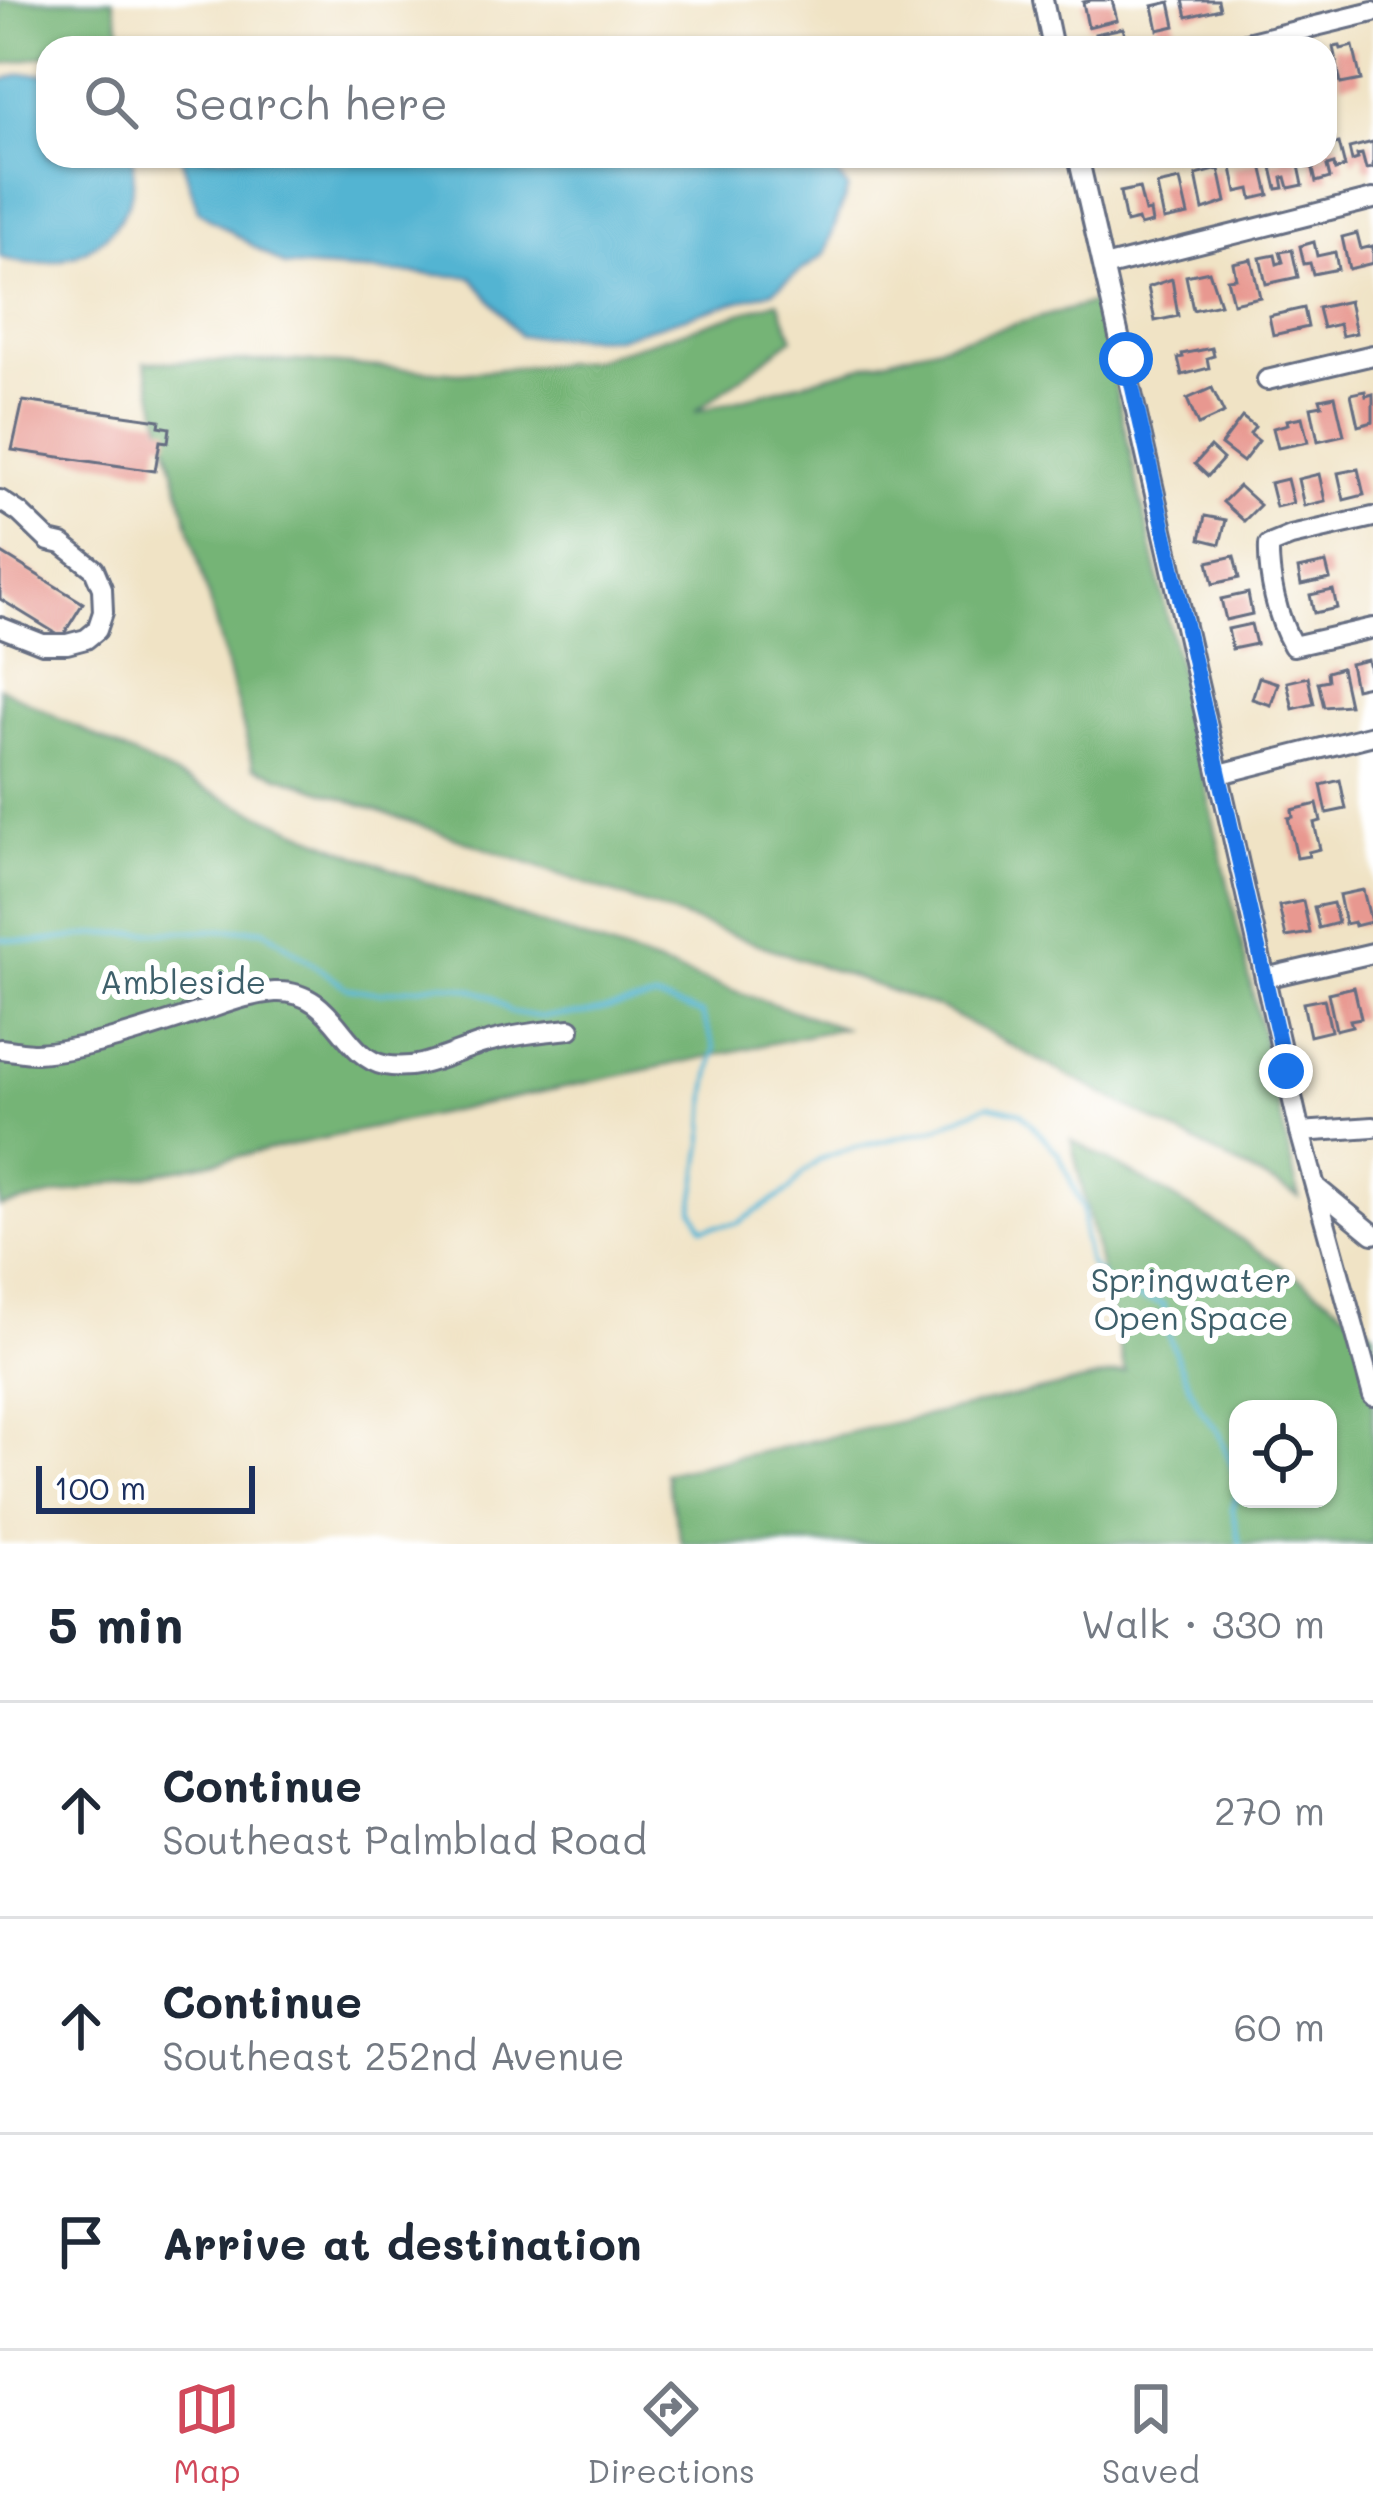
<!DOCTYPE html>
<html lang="en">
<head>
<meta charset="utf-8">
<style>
	body { margin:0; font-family:Mali,sans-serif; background:#f6f6f7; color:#1f2937 }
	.controls { position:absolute; right:36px; bottom:36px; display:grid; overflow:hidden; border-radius:24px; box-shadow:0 3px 9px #0004 }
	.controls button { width:108px; height:108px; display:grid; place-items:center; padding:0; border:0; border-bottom:3px solid #e0e1e3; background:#fff; color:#1f2937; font:60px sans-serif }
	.scale { position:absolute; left:36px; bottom:30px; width:219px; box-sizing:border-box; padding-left:12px; border:6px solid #1b2f5e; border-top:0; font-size:33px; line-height:42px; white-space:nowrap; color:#1b2f5e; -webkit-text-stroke:9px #fff; paint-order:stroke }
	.stop { position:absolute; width:36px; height:36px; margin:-27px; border:9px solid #1a73e8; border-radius:50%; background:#fff }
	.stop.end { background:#1a73e8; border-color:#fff; box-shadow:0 3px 12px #0008 }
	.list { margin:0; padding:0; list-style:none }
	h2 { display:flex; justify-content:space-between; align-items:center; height:156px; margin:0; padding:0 48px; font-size:51px }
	h2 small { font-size:39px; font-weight:400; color:#747a83 }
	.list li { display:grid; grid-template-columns:78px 1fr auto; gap:36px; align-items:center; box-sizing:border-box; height:216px; padding:0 48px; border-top:3px solid #e0e1e3 }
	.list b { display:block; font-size:45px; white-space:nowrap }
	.list p { margin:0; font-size:39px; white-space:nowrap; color:#747a83 }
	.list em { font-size:39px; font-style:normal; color:#747a83 }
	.icon { flex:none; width:66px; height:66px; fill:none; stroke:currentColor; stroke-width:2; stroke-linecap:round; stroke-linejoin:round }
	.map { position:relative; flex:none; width:1373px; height:1544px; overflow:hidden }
	.search { position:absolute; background:#fff; box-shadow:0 3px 9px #0004; left:36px; right:36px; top:36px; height:132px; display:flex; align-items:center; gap:30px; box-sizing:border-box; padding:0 42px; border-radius:36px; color:#747a83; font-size:45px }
	.sheet { height:804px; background:#fff }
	nav { display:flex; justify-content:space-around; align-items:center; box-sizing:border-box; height:168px; border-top:3px solid #e0e1e3; background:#fff; font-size:33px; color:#747a83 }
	nav a { display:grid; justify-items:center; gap:6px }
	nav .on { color:#d1495b }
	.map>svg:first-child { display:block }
	.forest { fill:#74b476; stroke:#48726a; stroke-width:3; fill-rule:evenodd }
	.water { fill:#53b4d2; stroke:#377298; stroke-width:3 }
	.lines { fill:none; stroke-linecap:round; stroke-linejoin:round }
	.stream { stroke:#53b4d2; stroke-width:4.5 }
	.building { fill:#e89890 }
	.minor-casing { stroke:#666e82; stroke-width:24 }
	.minor { stroke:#fff; stroke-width:18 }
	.route { stroke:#1a73e8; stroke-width:15 }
	.labels { text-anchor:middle; stroke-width:12; stroke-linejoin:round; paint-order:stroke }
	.park-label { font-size:33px; fill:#3e606b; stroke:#fff }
</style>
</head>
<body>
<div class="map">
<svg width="1373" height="1544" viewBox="0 0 1373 1544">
	<rect width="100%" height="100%" fill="#fff"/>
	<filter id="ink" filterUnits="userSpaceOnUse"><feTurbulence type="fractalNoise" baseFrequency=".00833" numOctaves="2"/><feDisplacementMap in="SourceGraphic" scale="24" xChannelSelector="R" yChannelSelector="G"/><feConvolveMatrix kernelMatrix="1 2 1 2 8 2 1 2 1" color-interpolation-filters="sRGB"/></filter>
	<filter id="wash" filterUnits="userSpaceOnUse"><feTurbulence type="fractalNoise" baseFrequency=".004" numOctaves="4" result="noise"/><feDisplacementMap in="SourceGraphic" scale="48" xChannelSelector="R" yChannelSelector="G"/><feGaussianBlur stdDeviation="2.7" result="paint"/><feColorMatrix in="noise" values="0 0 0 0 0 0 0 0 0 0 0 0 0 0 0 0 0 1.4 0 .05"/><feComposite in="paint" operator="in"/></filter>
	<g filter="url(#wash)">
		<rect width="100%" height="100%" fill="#f0e3c5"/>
		<!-- forest -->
		<g class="forest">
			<path d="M0,0h113l10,40 -40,8h-35v7l-48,10z"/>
			<path d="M778,301l15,37 -98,74 401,-110 203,895 -359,-189 -686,-241 -109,-405 152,-1 162,12 130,-12z"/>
			<path d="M0,687c136,73 278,139 422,194 139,52 281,99 421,147l-843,179z"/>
			<path d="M1071,1140c106,56 206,119 302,191v213h-691l-17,-71 460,-101zM1238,1409h90v90h-90z"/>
		</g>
		<!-- water -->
		<g class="water">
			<path d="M20,74h28v82h84c14,75 -66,126 -132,101v-176z"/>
			<path d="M181,156h642l25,32 -23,66 -52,37 -157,47 -96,-2 -48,-59 -187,-11 -87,-55z"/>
		</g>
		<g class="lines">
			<!-- stream -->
			<g class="stream">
				<path d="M0,939l34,3 65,-8 164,-5 84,59 32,5 62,-9 29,5 21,7 20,16 29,5 44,-3 72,-15 46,15 13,35 -8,43 -2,39 -12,79 10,18 35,-5 52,-33 13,-17 18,-14 24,-9 89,-21 54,-24 32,7 39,42 24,55 1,30 5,24 27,30 47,11 6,33 11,28 21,45 16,20 21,50"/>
				<path d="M1238,1492l-6,16 8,36"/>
			</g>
		</g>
		<g id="blocks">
			<!-- building -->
			<g class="building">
				<path d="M1091,0h21l5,20 -29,7 -5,-25z"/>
				<path d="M1183,0h35l2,9 -33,8z"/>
				<path d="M1170,2l5,24 -17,4 -5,-24z"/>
				<path d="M1123,28l5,20h-30l-3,-14z"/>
				<path d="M1340,46l1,3 12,-3 8,34 -20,4 -8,-37z"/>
				<path d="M1373,142v26l-7,1 -4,-15 -5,1 1,4 -6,2 -3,-13z"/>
				<path d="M1339,143l6,24 -10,3 -1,-6 -7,2 3,12 -14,4 -6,-26h15v-10z"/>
				<path d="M1285,156h12l6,29 -14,3 -3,-11 -4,1 2,10 -7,1 -6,-26 11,-2v-4z"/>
				<path d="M1261,161l8,34 -17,4 -2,-10 -13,3 -5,-24z"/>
				<path d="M1219,169l7,33 -23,8 -7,-35z"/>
				<path d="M1180,180l8,35 -24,5 -7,-35z"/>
				<path d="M1139,188l6,24 5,-1 2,12 -12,3 -2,-6 -12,3 -6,-31z"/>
				<path d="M1357,233l4,16 12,-3v17l-24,6 -7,-32z"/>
				<path d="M1314,242l3,14 18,-4 3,17 -25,5 -3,-11 -6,1 -4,-18z"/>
				<path d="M1292,250l6,27 -32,7 -6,-26 15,-3 2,9 6,-2 -3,-10z"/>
				<path d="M1251,259l9,38 -27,6 -6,-24 9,-1 -3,-15z"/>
				<path d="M1209,271l11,33 -27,6 -7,-34z"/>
				<path d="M1172,279l6,37 -23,5 -7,-34z"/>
				<path d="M1349,301l7,32 -14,3 -3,-12 -16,4 -5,-20z"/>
				<path d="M1304,308l4,19 -35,8 -4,-19z"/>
				<path d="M1212,348l2,8 -7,2 2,10 -27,7 -4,-17 5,-1 -1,-3z"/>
				<path d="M1212,388l12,25 -26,12 -11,-26z"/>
				<path d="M1365,391l1,5 7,-2v28l-15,4 -7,-32z"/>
				<path d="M1335,396l9,39 -26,6 -7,-34 11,-2 -2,-6z"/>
				<path d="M23,401l137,19 -1,6 11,2 -2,14 -8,-1 -5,30 -143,-21z"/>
				<path d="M1242,417l13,10 -5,7 9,7 -16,21 -22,-17z"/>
				<path d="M1302,417l6,25 -30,6 -5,-20 15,-4 -1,-4z"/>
				<path d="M1210,447l13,12 -15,17 -13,-12z"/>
				<path d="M1358,469l6,26 -20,5 -6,-27z"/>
				<path d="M1319,474l6,27 -21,5 -6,-27z"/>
				<path d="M1287,479l6,24 -17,4 -6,-24z"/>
				<path d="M1239,486l21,19 -16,16 -21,-19z"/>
				<path d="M1205,516l21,4 -6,24 -20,-5z"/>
				<path d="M0,552l83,51 -21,34 -62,-38z"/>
				<path d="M1234,556l5,22 -26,6 -5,-22z"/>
				<path d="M1326,563l4,16 -29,6 -3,-16z"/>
				<path d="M1333,590l4,18 -23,5 -4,-18z"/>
				<path d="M1248,593l4,21 -26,6 -5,-21z"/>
				<path d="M1251,624l5,20 -24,5 -4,-20z"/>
				<path d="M1368,660l5,25 -18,4 -5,-25z"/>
				<path d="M1341,668l8,37 -25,2 -6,-25 10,-2 -1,-8z"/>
				<path d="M1259,677l19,6 -7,22 -19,-6z"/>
				<path d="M1308,677l6,27 -21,5 -6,-27z"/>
				<path d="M1340,780l6,29 -19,4 -6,-28z"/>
				<path d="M1317,804l4,17 -7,2 6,26 -12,3 1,4 -12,2 -9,-40 5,-1 -1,-7z"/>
				<path d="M1363,890l8,32 -16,4 -1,-4 -9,2 -6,-29z"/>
				<path d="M1303,901l7,32 -24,4 -7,-31z"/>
				<path d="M1333,903l5,20 -19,5 -5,-21z"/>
				<path d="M1354,987l7,31 -11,2 2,6 -16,4 -8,-37z"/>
				<path d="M1324,999l7,32 -21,5 -7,-33z"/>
			</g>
		</g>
	</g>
	<g filter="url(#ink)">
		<use href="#blocks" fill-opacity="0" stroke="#666e82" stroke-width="3"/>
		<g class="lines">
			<!-- minor casing -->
			<g class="minor-casing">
				<g id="minor">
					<path d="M1043,0l10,48"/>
					<path d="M1226,48l147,-36"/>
					<path d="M1078,156l222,976 73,264"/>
					<path d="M1104,267l269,-68"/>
					<path d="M1267,380l106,-25"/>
					<path d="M0,500l20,13 29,28 13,3 32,25 8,19 1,24 -6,18 -11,9 -19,5h-24l-43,-17"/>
					<path d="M1373,517l-82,19 -22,9c-1,32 8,73 24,101l80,-18"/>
					<path d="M1220,774l153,-39"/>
					<path d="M1265,978l108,-25"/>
					<path d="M0,1049c12,1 25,4 36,4 51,-3 111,-24 160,-40 26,-8 51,-19 79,-21 60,-3 66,64 109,73 35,7 64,-11 97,-21 29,-9 59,-12 89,-15"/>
					<path d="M1300,1132l73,-5"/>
					<path d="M1317,1188l56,46"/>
				</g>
			</g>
			<!-- minor -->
			<use href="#minor" class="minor"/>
		</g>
	</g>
	<g class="lines" filter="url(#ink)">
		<!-- route -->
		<path class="route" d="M1126,359l160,712"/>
	</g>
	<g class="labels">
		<!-- park labels -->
		<g class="park-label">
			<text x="183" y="994">Ambleside</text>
			<text x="1191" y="1292">Springwater<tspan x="1191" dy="38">Open Space</tspan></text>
		</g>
	</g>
</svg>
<div class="controls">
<button><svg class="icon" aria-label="locate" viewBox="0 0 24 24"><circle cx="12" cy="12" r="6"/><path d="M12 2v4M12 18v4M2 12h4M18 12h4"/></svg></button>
</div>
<div class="scale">100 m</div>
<div class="stop" style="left:1126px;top:359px"></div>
<div class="stop end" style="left:1286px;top:1071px"></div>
<div class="search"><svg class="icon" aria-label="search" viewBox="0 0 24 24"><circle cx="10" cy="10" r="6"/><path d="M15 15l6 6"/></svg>Search here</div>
</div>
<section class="sheet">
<h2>5 min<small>Walk · 330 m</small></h2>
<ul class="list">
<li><svg class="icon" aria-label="ahead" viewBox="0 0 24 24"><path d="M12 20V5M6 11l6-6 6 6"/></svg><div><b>Continue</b><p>Southeast Palmblad Road</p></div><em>270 m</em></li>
<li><svg class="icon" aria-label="ahead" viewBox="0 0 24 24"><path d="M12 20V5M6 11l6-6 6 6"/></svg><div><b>Continue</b><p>Southeast 252nd Avenue</p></div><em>60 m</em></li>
<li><svg class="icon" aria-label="arrive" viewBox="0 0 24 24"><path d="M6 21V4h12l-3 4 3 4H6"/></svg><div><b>Arrive at destination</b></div></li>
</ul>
</section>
<nav>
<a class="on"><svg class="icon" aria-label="map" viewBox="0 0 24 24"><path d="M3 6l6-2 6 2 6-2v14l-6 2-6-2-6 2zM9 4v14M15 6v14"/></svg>Map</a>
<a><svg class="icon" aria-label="directions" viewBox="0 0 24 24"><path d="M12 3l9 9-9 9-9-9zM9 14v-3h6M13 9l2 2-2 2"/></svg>Directions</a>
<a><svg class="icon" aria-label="saved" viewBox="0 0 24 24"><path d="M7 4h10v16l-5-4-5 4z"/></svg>Saved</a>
</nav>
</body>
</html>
